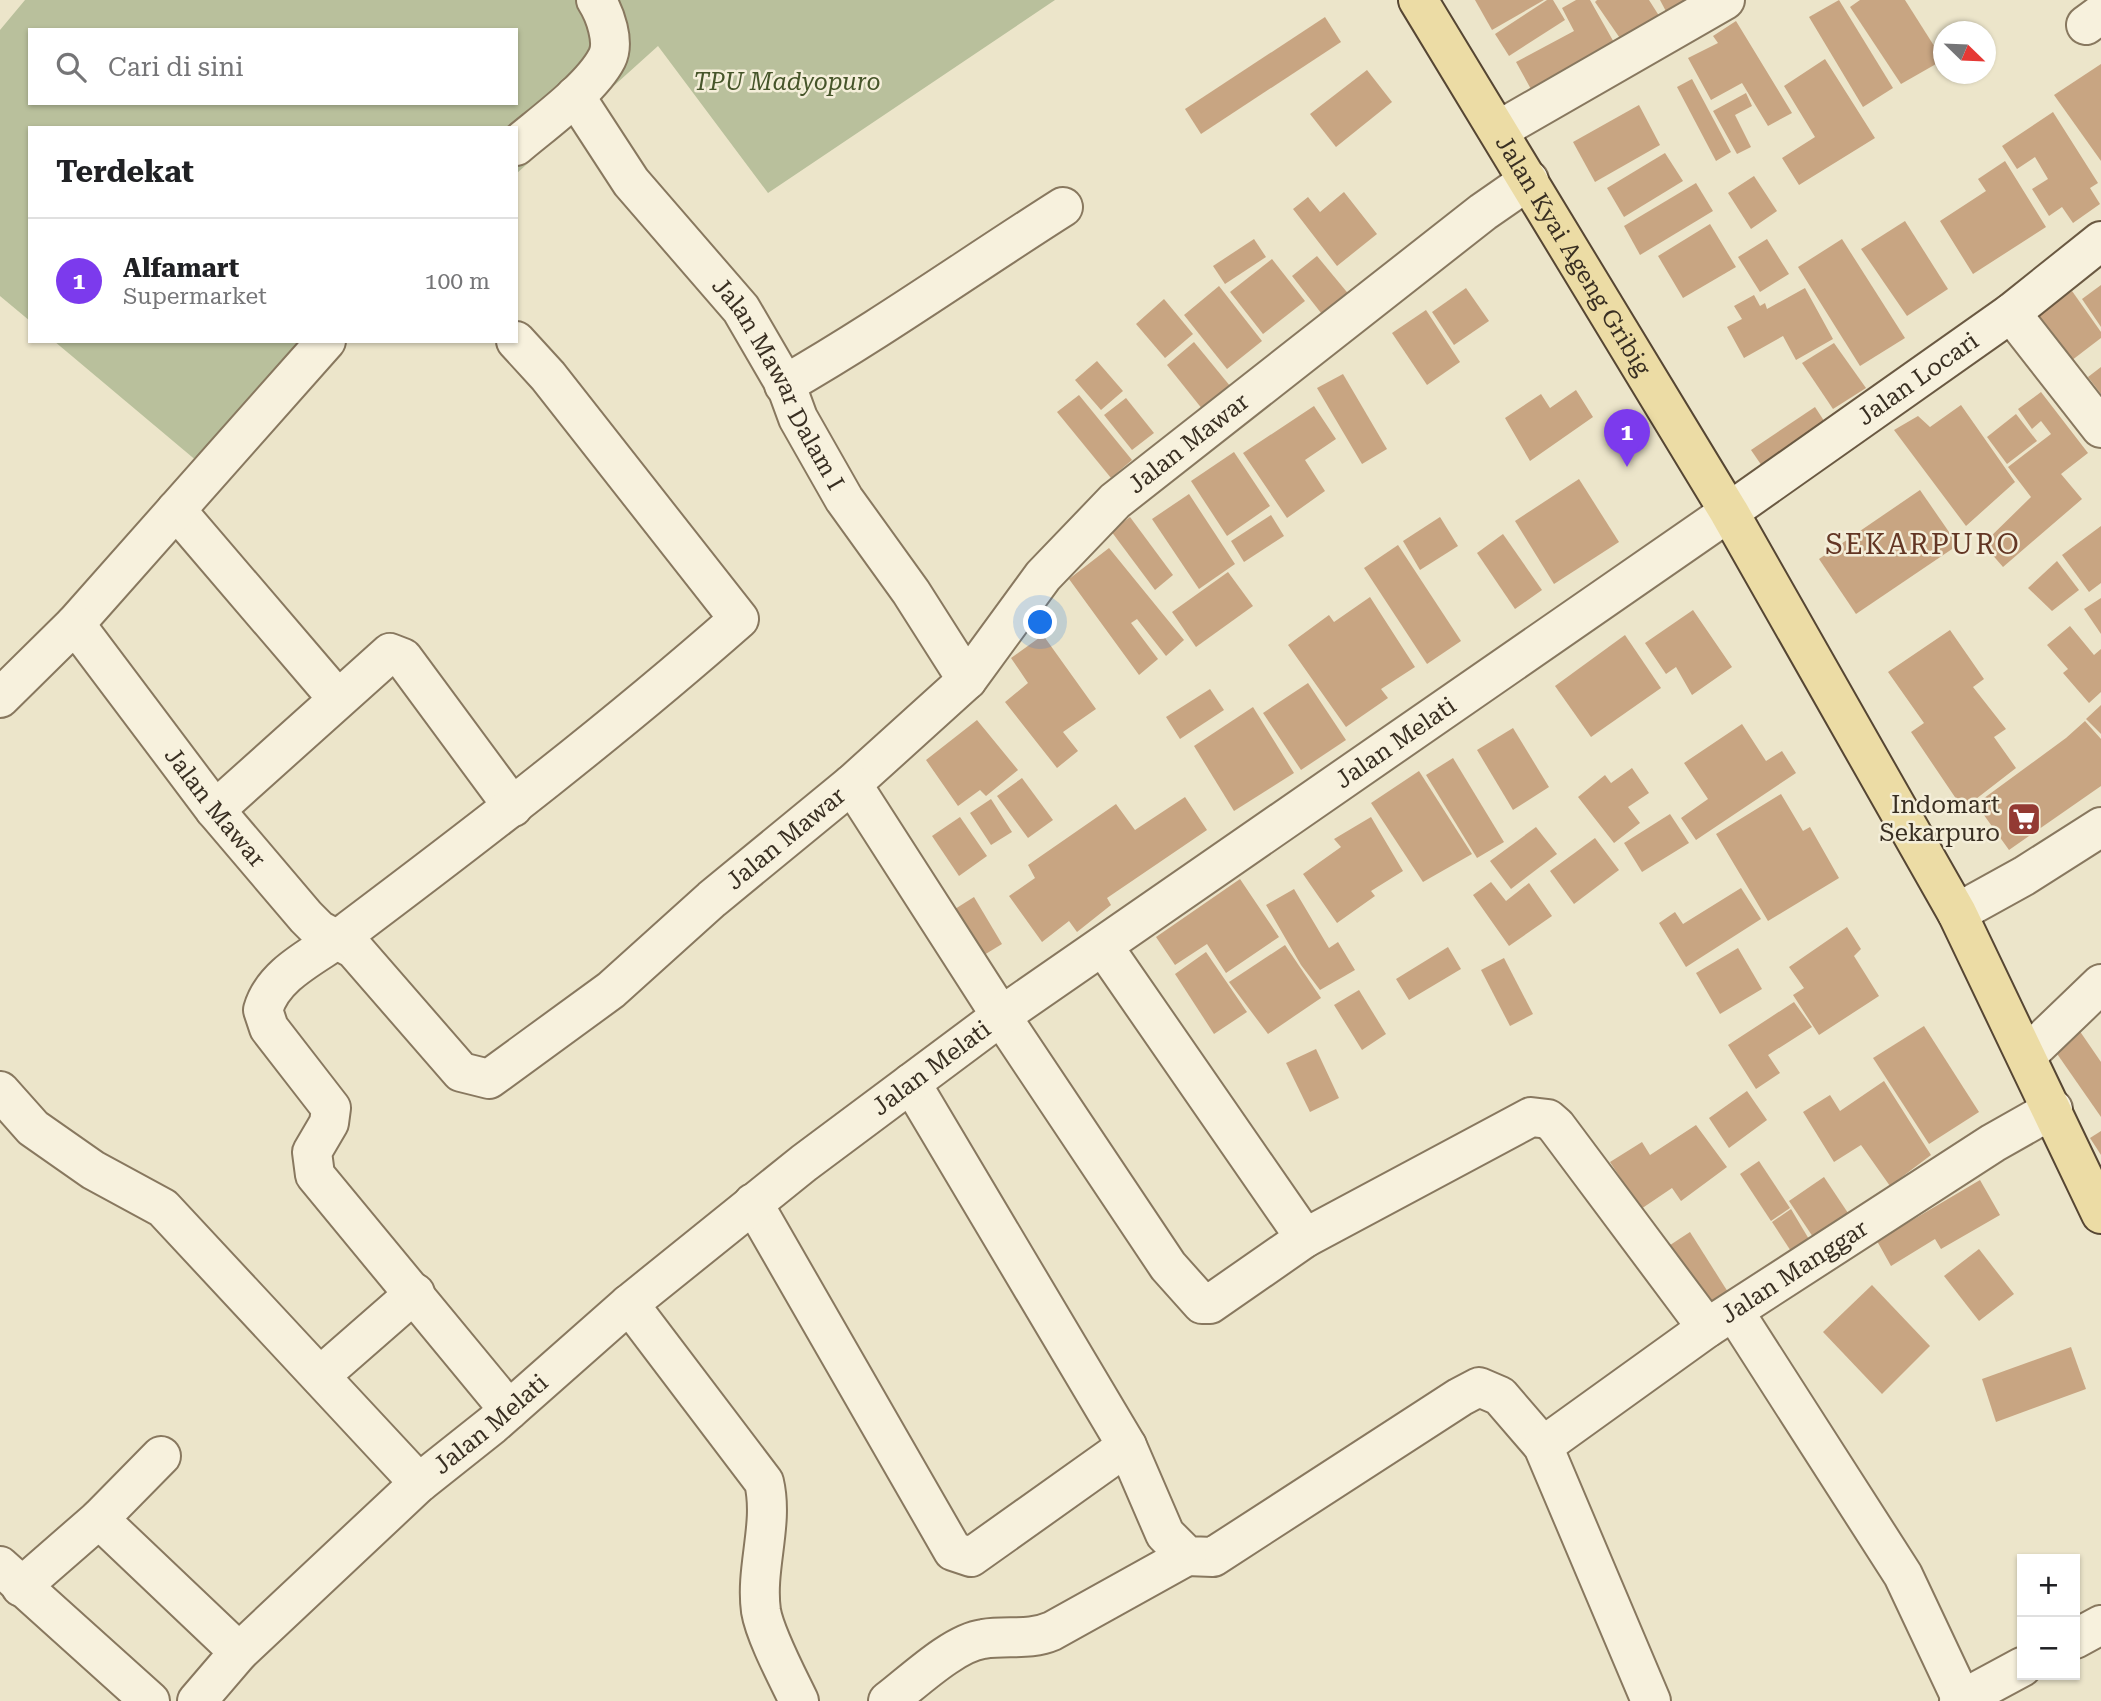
<!DOCTYPE html>
<html lang="id">
<head>
<meta charset="utf-8">
<style>
	body { margin:0; font-family:"Roboto Serif",serif; background:#f6f6f6; color:#202124 }
	.controls { position:absolute; right:21px; bottom:21px; display:grid; overflow:hidden; border-radius:0px; box-shadow:0 2px 5px #0004 }
	.controls button { width:63px; height:63px; display:grid; place-items:center; padding:0; border:0; border-bottom:2px solid #e0e0e0; background:#fff; color:#202124; font:35px sans-serif }
	.compass { position:absolute; left:1933px; top:21px; width:63px; height:63px; border-radius:50%; background:#fff; box-shadow:0 2px 5px #0004; rotate:113deg }
	.you { position:absolute; left:1041px; top:623px; width:24px; height:24px; margin:-18px; border:5px solid #fff; border-radius:50%; background:#1a73e8; box-shadow:0 0 0 10px #1a73e833 }
	.badge { display:grid; place-items:center; width:46px; height:46px; border-radius:50%; background:#7c3aed; color:#fff; font-size:23px; font-weight:700 }
	.pin { position:absolute; translate:-50% -58px; filter:drop-shadow(0 2px 4px #0008) }
	.pin::after { content:''; position:absolute; top:37px; width:24px; height:21px; background:inherit; clip-path:polygon(0 0,100% 0,50% 100%) }
	.list { margin:0; padding:0; list-style:none }
	h2 { display:flex; justify-content:space-between; align-items:center; height:91px; margin:0; padding:0 28px; font-size:30px }
	h2 small { font-size:23px; font-weight:400; color:#757577 }
	.list li { display:grid; grid-template-columns:46px 1fr auto; gap:21px; align-items:center; box-sizing:border-box; height:126px; padding:0 28px; border-top:2px solid #e0e0e0 }
	.list b { display:block; font-size:26px; white-space:nowrap }
	.list p { margin:0; font-size:23px; white-space:nowrap; color:#757577 }
	.list em { font-size:23px; font-style:normal; color:#757577 }
	.icon { flex:none; width:38px; height:38px; fill:none; stroke:currentColor; stroke-width:2; stroke-linecap:round; stroke-linejoin:round }
	.map { position:relative; flex:none; width:2101px; height:1701px; overflow:hidden }
	.search { position:absolute; background:#fff; box-shadow:0 2px 5px #0004; left:28px; top:28px; width:490px; height:77px; display:flex; align-items:center; gap:18px; box-sizing:border-box; padding:0 24px; border-radius:0px; color:#757577; font-size:26px }
	.panel { position:absolute; background:#fff; box-shadow:0 2px 5px #0004; left:28px; top:126px; width:490px; height:217px; border-radius:0px }
	.map>svg:first-child { display:block }
	.cemetery { fill:#b9c09c; fill-rule:evenodd }
	.building { fill:#c8a582 }
	.lines { fill:none; stroke-linecap:round; stroke-linejoin:round }
	.street-casing { stroke:#88785f; stroke-width:42 }
	.secondary-casing { stroke:#6a5942; stroke-width:42 }
	.primary-casing { stroke:#564633; stroke-width:42 }
	.street { stroke:#f7f1dd; stroke-width:38 }
	.secondary { stroke:#f7f1dd; stroke-width:38 }
	.primary { stroke:#ecdca5; stroke-width:38 }
	.labels { text-anchor:middle; stroke-width:5; stroke-linejoin:round; paint-order:stroke }
	.park-label { font-size:24px; font-style:italic; fill:#46552a; stroke:#f4eed9 }
	.street-label { font-size:24px; fill:#392f22; stroke:#f4eed9 }
	.poi-label { font-size:24px; fill:#392f22; stroke:#f4eed9; text-anchor:end }
	.quarter-label { font-size:28px; letter-spacing:2px; fill:#633624; stroke:#f4eed9 }
</style>
</head>
<body>
<div class="map">
<svg width="2101" height="1701" viewBox="0 0 2101 1701">
	<rect width="100%" height="100%" fill="#ece5ca"/>
	<!-- cemetery -->
	<g class="cemetery">
		<path d="M25,0h1030l-287,193 -110,-147 -142,128v-46h-486v193l-30,-25v-266zM30,30h486v73h-486z"/>
		<path d="M54,341h278l-134,121z"/>
	</g>
	<!-- building -->
	<g class="building">
		<path d="M1475,0h69l-52,30z"/>
		<path d="M1547,0h6l12,20 -56,36 -14,-22z"/>
		<path d="M1576,0h14l30,53 -83,47 -21,-38 58,-31 -12,-23z"/>
		<path d="M1597,0h52l14,22 -37,25 -31,-45z"/>
		<path d="M1660,0h44l-34,19z"/>
		<path d="M1839,0l54,88 -30,19 -54,-90z"/>
		<path d="M1860,0h45l38,60 -42,24 -51,-77z"/>
		<path d="M1325,17l16,25 -140,92 -16,-25z"/>
		<path d="M1736,21l56,92 -24,13 -26,-43 -31,17 -23,-42 30,-15 -5,-7z"/>
		<path d="M1825,59l50,79 -76,47 -17,-27 33,-21 -31,-51z"/>
		<path d="M2101,64v97l-47,-66z"/>
		<path d="M1367,70l25,32 -56,45 -26,-33z"/>
		<path d="M1692,79l39,73 -15,9 -39,-74z"/>
		<path d="M1746,93l6,13 -17,9 16,32 -14,7 -24,-43z"/>
		<path d="M1639,105l21,40 -65,37 -22,-40z"/>
		<path d="M2053,112l45,71 -8,5 10,16 -27,19 -11,-16 -13,9 -17,-27 16,-10 -13,-22 -18,12 -15,-23z"/>
		<path d="M1665,153l18,28 -59,36 -17,-29z"/>
		<path d="M2005,161l41,66 -73,47 -33,-53 46,-30 -8,-12z"/>
		<path d="M1754,176l23,35 -26,18 -23,-36z"/>
		<path d="M1696,183l17,28 -73,44 -16,-29z"/>
		<path d="M1344,192l33,42 -40,32 -44,-57 15,-12 12,15z"/>
		<path d="M1905,221l43,68 -41,27 -46,-67z"/>
		<path d="M1710,224l26,43 -53,31 -25,-42z"/>
		<path d="M1254,239l12,18 -41,27 -12,-18z"/>
		<path d="M1767,239l22,35 -29,18 -22,-35z"/>
		<path d="M1842,239l63,99 -45,28 -62,-99z"/>
		<path d="M1317,256l34,41 -26,21 -33,-42z"/>
		<path d="M1272,259l33,42 -42,33 -33,-42z"/>
		<path d="M2101,285v42l-19,-28z"/>
		<path d="M1219,286l43,55 -35,28 -43,-54z"/>
		<path d="M1466,288l23,33 -35,24 -22,-33z"/>
		<path d="M1805,288l28,51 -37,21 -13,-24 -39,22 -17,-31 15,-8 -8,-13 20,-11 6,11 5,-3 2,6z"/>
		<path d="M2072,291l29,41v6l-38,29 -33,-45z"/>
		<path d="M1164,299l29,35 -28,24 -29,-34z"/>
		<path d="M1426,310l34,52 -33,23 -35,-52z"/>
		<path d="M1194,342l41,50 -28,23 -40,-50z"/>
		<path d="M1834,343l32,45 -33,21 -31,-46z"/>
		<path d="M1097,361l26,30 -22,19 -26,-30z"/>
		<path d="M2101,367v27l-13,-17z"/>
		<path d="M1343,374l44,75 -25,15 -45,-76z"/>
		<path d="M1576,390l17,27 -63,44 -25,-43 36,-24 9,14z"/>
		<path d="M2041,392l47,61 -27,21 21,25 -79,68 -20,-23 48,-47 -23,-30 43,-33 -10,-13 -9,8 -14,-20z"/>
		<path d="M1079,395l53,65 -21,18 -54,-66z"/>
		<path d="M1126,398l28,35 -22,17 -28,-35z"/>
		<path d="M1961,405l54,77 -49,44 -72,-96 24,-14 12,11z"/>
		<path d="M1314,406l22,33 -31,21 20,31 -38,27 -44,-65z"/>
		<path d="M1815,407l19,29 -63,43 -20,-29z"/>
		<path d="M2016,414l21,27 -30,23 -20,-27z"/>
		<path d="M1234,452l36,54 -43,30 -36,-55z"/>
		<path d="M1579,479l40,63 -65,42 -39,-63z"/>
		<path d="M1920,490l38,55 -102,69 -37,-55z"/>
		<path d="M1189,494l46,70 -36,25 -47,-70z"/>
		<path d="M1271,515l13,21 -40,26 -13,-21z"/>
		<path d="M1130,517l43,58 -18,15 -44,-59z"/>
		<path d="M1440,517l18,29 -38,24 -17,-29z"/>
		<path d="M2101,526v57l-12,9 -27,-37z"/>
		<path d="M1503,534l39,56 -27,19 -38,-56z"/>
		<path d="M1398,545l63,96 -34,23 -63,-96z"/>
		<path d="M1109,548l75,92 -18,16 -29,-37 -6,4 27,36 -19,16 -70,-96z"/>
		<path d="M2057,561l22,29 -27,21 -24,-23z"/>
		<path d="M1228,572l25,34 -57,41 -24,-35z"/>
		<path d="M1370,597l45,70 -34,22 7,9 -42,29 -58,-82 41,-30 5,7z"/>
		<path d="M2101,598v36l-17,-25z"/>
		<path d="M1693,610l39,57 -40,28 -16,-28 -10,7 -21,-31z"/>
		<path d="M2070,626l24,29 7,-6v43l-12,11 -26,-30 5,-4 -21,-24z"/>
		<path d="M1950,630l34,49 -11,8 33,42 -12,8 22,31 -53,41 -52,-77 13,-9 -36,-51z"/>
		<path d="M1043,635l53,74 -33,23 15,19 -21,17 -52,-66 23,-19 -17,-25z"/>
		<path d="M1625,635l36,53 -70,49 -36,-51z"/>
		<path d="M1308,683l38,57 -45,30 -38,-57z"/>
		<path d="M1210,689l14,21 -44,29 -14,-22z"/>
		<path d="M2101,705v29l-15,-15z"/>
		<path d="M1253,707l41,66 -60,38 -40,-65z"/>
		<path d="M977,720l41,50 -32,26 -6,-6 -22,16 -32,-46z"/>
		<path d="M2085,721l16,18v47l-92,64 -33,-46 90,-66z"/>
		<path d="M1742,724l24,37 16,-10 14,22 -100,67 -15,-22 27,-19 -24,-36z"/>
		<path d="M1513,728l36,59 -36,23 -36,-60z"/>
		<path d="M1453,758l51,84 -27,16 -51,-83z"/>
		<path d="M1632,768l17,25 -21,14 12,16 -26,20 -36,-46 27,-22 6,8z"/>
		<path d="M1419,771l53,83 -49,28 -52,-79z"/>
		<path d="M1022,778l31,42 -25,18 -31,-42z"/>
		<path d="M1781,794l22,37 7,-4 29,51 -71,43 -52,-87z"/>
		<path d="M1185,797l22,33 -100,68 4,7 -34,27 -8,-11 -27,21 -33,-46 26,-18 -7,-13 88,-61 19,26z"/>
		<path d="M991,799l21,33 -21,13 -21,-32z"/>
		<path d="M1670,814l19,29 -47,29 -18,-29z"/>
		<path d="M960,817l27,39 -28,20 -27,-40z"/>
		<path d="M1371,817l32,54 -32,20 4,5 -38,27 -34,-49 38,-27 -7,-8z"/>
		<path d="M1536,827l21,27 -46,35 -21,-28z"/>
		<path d="M1595,838l24,32 -45,34 -24,-33z"/>
		<path d="M1240,879l39,58 -53,36 -19,-29 -32,21 -19,-28z"/>
		<path d="M1491,882l15,19 23,-18 23,33 -43,30 -36,-51z"/>
		<path d="M1741,888l20,31 -75,48 -27,-44 16,-11 8,12z"/>
		<path d="M1294,889l35,59 9,-6 17,28 -35,20 -19,-25 -35,-60z"/>
		<path d="M974,897l28,47 -18,11 -29,-46z"/>
		<path d="M1847,927l14,22 -7,7 25,40 -60,39 -26,-40 11,-7 -15,-21z"/>
		<path d="M1285,945l36,53 -53,36 -39,-52z"/>
		<path d="M1448,947l13,22 -52,31 -13,-21z"/>
		<path d="M1738,948l24,41 -42,25 -24,-41z"/>
		<path d="M1206,952l41,60 -33,22 -39,-60z"/>
		<path d="M1504,958l29,56 -23,12 -29,-56z"/>
		<path d="M1359,990l27,44 -24,16 -28,-45z"/>
		<path d="M1794,1002l18,25 -44,28 12,18 -24,16 -28,-44z"/>
		<path d="M1924,1026l55,86 -50,32 -56,-86z"/>
		<path d="M2079,1030l22,32v55l-48,-69z"/>
		<path d="M1316,1049l23,49 -29,14 -24,-49z"/>
		<path d="M1884,1081l47,74 -41,31 -29,-41 -27,17 -31,-50 27,-17 10,16z"/>
		<path d="M1747,1091l20,29 -38,28 -20,-30z"/>
		<path d="M1696,1125l31,42 -46,34 -9,-13 -31,21 -31,-47 32,-20 8,13z"/>
		<path d="M2101,1131v24l-11,-17z"/>
		<path d="M1759,1161l31,47 -19,13 -31,-47z"/>
		<path d="M1824,1177l26,39 -35,24 -26,-39z"/>
		<path d="M1980,1180l20,35 -59,34 -6,-10 -44,27 -14,-25z"/>
		<path d="M1791,1209l25,42 -18,11 -26,-40z"/>
		<path d="M1690,1232l43,68 -28,19 -44,-68z"/>
		<path d="M1979,1249l35,45 -35,27 -35,-45z"/>
		<path d="M1872,1285l58,61 -48,48 -59,-62z"/>
		<path d="M2071,1347l15,42 -90,33 -14,-43z"/>
	</g>
	<g class="lines">
		<!-- street casing -->
		<g class="street-casing">
			<g id="street">
				<path d="M2086,25l15,-11"/>
				<path id="s1" d="M575,96l56,86 110,127 46,79 11,30 46,81 67,93 56,88"/>
				<path d="M1499,130l226,-130"/>
				<path d="M516,146c27,-23 75,-57 91,-88 8,-16 -2,-44 -11,-58"/>
				<path d="M2011,313l90,115"/>
				<path d="M784,385c96,-55 186,-119 279,-178"/>
				<path d="M176,510l161,188"/>
				<path d="M75,624l251,-283"/>
				<path id="s2" d="M0,698l75,-74 140,186 91,107 13,13 35,19 107,123 28,7 122,-89 101,-91 140,-115 115,-104 76,-104 72,-75 368,-289 46,-32"/>
				<path d="M852,784l149,232 167,250 34,38h8l95,-66 226,-121 17,2 8,7 151,202"/>
				<path d="M215,810l175,-157 13,5 110,149"/>
				<path d="M1957,913l67,-37 77,-49"/>
				<path d="M1103,946l202,292"/>
				<path d="M2027,1055l74,-71"/>
				<path d="M911,1083l216,363 38,88 22,22 26,1 247,-160 19,-10 21,9 43,50 108,255"/>
				<path d="M0,1091l33,37 60,42 70,38 256,275"/>
				<path d="M753,1203l200,348 18,6 156,-111"/>
				<path d="M629,1304l135,178c10,42 -9,86 -3,129 4,24 27,67 38,90"/>
				<path d="M1735,1313l168,262 59,125"/>
				<path d="M320,1376l95,-83"/>
				<path d="M509,1410l-194,-235 -3,-23 17,-29 2,-15 -62,-80 -6,-18c11,-39 57,-56 87,-80 133,-100 264,-201 389,-311l-191,-243 -32,-35"/>
				<path id="s3" d="M1543,1446l164,-118 286,-185 60,-34"/>
				<path d="M99,1519l140,133"/>
				<path d="M0,1566l150,135"/>
				<path d="M21,1587l78,-68 62,-63"/>
				<path d="M2075,1639l26,-14"/>
				<path id="s4" d="M197,1701l42,-49 180,-169 73,-58 137,-121 175,-141 197,-147 728,-504"/>
				<path d="M888,1701c24,-18 65,-58 95,-62 25,-4 46,2 69,-8l135,-75"/>
				<path d="M1959,1701l63,-34"/>
			</g>
		</g>
		<!-- secondary casing -->
		<g class="secondary-casing">
			<g id="secondary">
				<path id="s5" d="M1729,512l282,-199 90,-72"/>
			</g>
		</g>
		<!-- primary casing -->
		<g class="primary-casing">
			<g id="primary">
				<path id="s6" d="M1418,0l311,512 228,401 144,301"/>
			</g>
		</g>
		<!-- street -->
		<use href="#street" class="street"/>
		<!-- secondary -->
		<use href="#secondary" class="secondary"/>
		<!-- primary -->
		<use href="#primary" class="primary"/>
	</g>
	<!-- icons -->
	<defs>
		<g id="supermarket-square" transform="scale(1.75)"><rect x="-9" y="-9" width="18" height="18" rx="4" fill="#933a33" stroke="#f4eed9"/><path d="M-6-5.5h2.5l.6 2H6L4.5 2H-2.5L-4.4-4H-6ZM-1.5 3.2a1.3 1.3 0 1 0 .1 0ZM3 3.2a1.3 1.3 0 1 0 .1 0Z" fill="#fff"/></g>
	</defs>
	<g fill-rule="evenodd">
		<use href="#supermarket-square" x="2024" y="819"/>
	</g>
	<g class="labels">
		<!-- park labels -->
		<g class="park-label">
			<text x="787" y="90">TPU Madyopuro</text>
		</g>
		<!-- street labels -->
		<g class="street-label">
			<text dy="8" stroke="none"><textPath href="#s6" startOffset="299">Jalan Kyai Ageng Gribig</textPath></text>
			<text dy="8" stroke="none"><textPath href="#s5" startOffset="231">Jalan Locari</textPath></text>
			<text dy="8" stroke="none"><textPath href="#s1" startOffset="354">Jalan Mawar Dalam I</textPath></text>
			<text dy="8" stroke="none"><textPath href="#s2" startOffset="1678">Jalan Mawar</textPath></text>
			<text dy="8" stroke="none"><textPath href="#s4" startOffset="1538">Jalan Melati</textPath></text>
			<text dy="8" stroke="none"><textPath href="#s2" startOffset="336">Jalan Mawar</textPath></text>
			<text dy="8" stroke="none"><textPath href="#s2" startOffset="1111">Jalan Mawar</textPath></text>
			<text dy="8" stroke="none"><textPath href="#s4" startOffset="971">Jalan Melati</textPath></text>
			<text dy="8" stroke="none"><textPath href="#s3" startOffset="306">Jalan Manggar</textPath></text>
			<text dy="8" stroke="none"><textPath href="#s4" startOffset="404">Jalan Melati</textPath></text>
		</g>
		<!-- poi labels -->
		<g class="poi-label">
			<text x="2000" y="813">Indomart<tspan x="2000" dy="28">Sekarpuro</tspan></text>
		</g>
		<!-- quarter labels -->
		<g class="quarter-label">
			<text x="1923" y="554">SEKARPURO</text>
		</g>
	</g>
</svg>
<div class="controls">
<button>+</button>
<button>−</button>
</div>
<svg class="compass" viewBox="-18 -18 36 36"><path d="M0-13l5 13h-10z" fill="#e53935"/><path d="M0 13l5-13h-10z" fill="#757577"/></svg>
<div class="you"></div>
<div class="pin badge" style="left:1627px;top:467px">1</div>
<div class="search"><svg class="icon" aria-label="search" viewBox="0 0 24 24"><circle cx="10" cy="10" r="6"/><path d="M15 15l6 6"/></svg>Cari di sini</div>
<section class="panel">
<h2>Terdekat<small></small></h2>
<ul class="list">
<li><span class="badge">1</span><div><b>Alfamart</b><p>Supermarket</p></div><em>100 m</em></li>
</ul>
</section>
</div>
</body>
</html>
